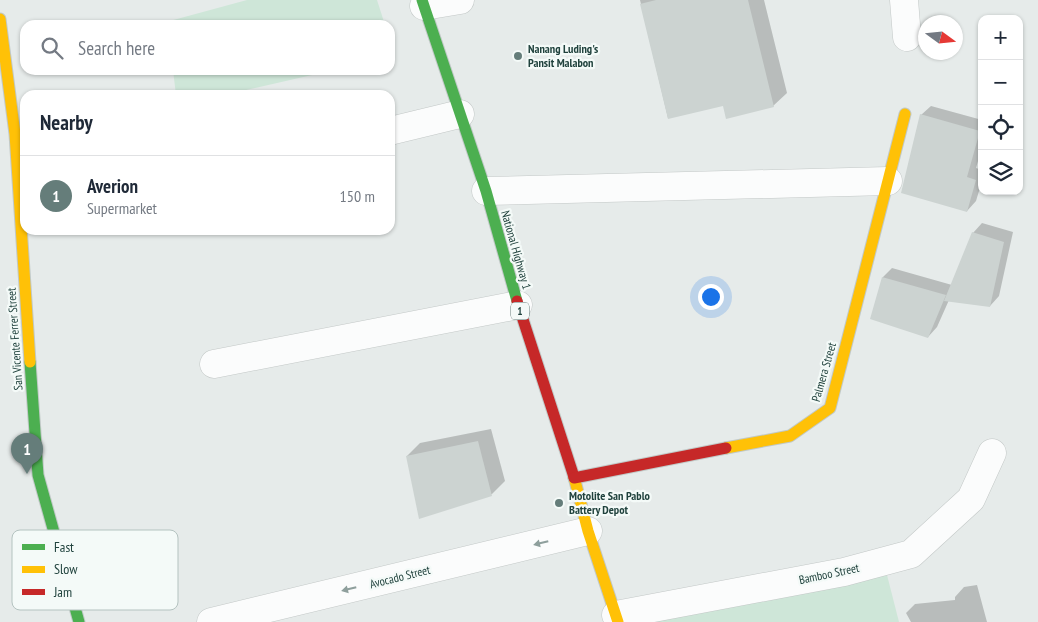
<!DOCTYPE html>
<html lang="en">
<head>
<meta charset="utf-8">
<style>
	body { margin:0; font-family:"PT Sans Narrow",sans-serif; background:#f6f6f7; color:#1f2937 }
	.controls { position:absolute; right:15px; top:15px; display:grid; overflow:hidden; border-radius:10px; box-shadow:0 1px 4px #0004 }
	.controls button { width:45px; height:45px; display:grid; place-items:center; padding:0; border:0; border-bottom:1px solid #e0e1e3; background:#fff; color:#1f2937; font:25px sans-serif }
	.compass { position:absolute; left:918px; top:15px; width:45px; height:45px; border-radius:50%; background:#fff; box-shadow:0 1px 4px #0004; rotate:105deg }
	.you { position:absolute; left:710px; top:296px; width:18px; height:18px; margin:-12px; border:4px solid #fff; border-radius:50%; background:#1a73e8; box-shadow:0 0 0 8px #1a73e833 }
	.badge { display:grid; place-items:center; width:32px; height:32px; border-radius:50%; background:#657d7a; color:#fff; font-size:16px; font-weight:700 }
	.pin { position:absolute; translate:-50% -41px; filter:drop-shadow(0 1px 2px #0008) }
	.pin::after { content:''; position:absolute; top:26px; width:18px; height:15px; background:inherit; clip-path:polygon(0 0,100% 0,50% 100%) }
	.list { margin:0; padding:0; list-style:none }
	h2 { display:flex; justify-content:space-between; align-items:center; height:65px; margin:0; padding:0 20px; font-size:21px }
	h2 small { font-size:16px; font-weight:400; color:#747a83 }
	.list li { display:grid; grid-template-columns:32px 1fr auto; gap:15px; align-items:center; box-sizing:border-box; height:80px; padding:0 20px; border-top:1px solid #e0e1e3 }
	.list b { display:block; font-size:19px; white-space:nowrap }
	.list p { margin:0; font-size:16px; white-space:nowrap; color:#747a83 }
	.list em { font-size:16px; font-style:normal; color:#747a83 }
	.icon { flex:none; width:28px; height:28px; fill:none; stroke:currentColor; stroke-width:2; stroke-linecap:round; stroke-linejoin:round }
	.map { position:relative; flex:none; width:1038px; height:622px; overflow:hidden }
	.search { position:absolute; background:#fff; box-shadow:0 1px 4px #0004; left:20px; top:20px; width:375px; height:55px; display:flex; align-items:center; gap:12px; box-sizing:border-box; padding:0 18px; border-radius:15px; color:#747a83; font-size:19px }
	.panel { position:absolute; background:#fff; box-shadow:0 1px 4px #0004; left:20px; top:90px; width:375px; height:145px; border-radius:15px }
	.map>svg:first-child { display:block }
	.green { fill:#cee6d8 }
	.shadow { fill:#0003 }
	.building { fill:#ccd3d1 }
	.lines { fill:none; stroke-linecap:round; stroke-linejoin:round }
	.street-casing { stroke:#c3c8c7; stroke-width:29 }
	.fast-casing { stroke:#c1c9c7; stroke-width:13 }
	.slow-casing { stroke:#c1c9c7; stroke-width:13 }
	.jam-casing { stroke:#c1c9c7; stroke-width:13 }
	.street { stroke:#fbfcfc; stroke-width:28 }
	.fast { stroke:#4caf50; stroke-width:11 }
	.slow { stroke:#ffc107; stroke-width:11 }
	.jam { stroke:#c62828; stroke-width:11 }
	.oneway { fill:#8e9f9c }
	.poi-dot { fill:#657d7a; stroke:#f4faf8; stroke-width:2 }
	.labels { text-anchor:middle; stroke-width:4.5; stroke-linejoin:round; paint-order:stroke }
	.shield { fill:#f4faf8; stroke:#607975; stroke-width:1 }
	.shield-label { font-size:11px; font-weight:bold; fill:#20423d }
	.poi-label { font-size:12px; font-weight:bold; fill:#20423d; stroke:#f4faf8; text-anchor:start }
	.street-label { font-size:12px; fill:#20423d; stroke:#f4faf8 }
	.key { fill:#f4faf8; stroke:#b4c3c0; stroke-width:1 }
	.key-label { font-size:14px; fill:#20423d }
</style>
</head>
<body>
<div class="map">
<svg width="1038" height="622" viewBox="0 0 1038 622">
	<rect width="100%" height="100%" fill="#e6ebea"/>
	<!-- green -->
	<g class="green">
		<path d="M247,0h130l8,25h-219v-3z"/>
		<path d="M173,70h161l-110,25h-48z"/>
		<path d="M887,575l12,47h-252z"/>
	</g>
	<!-- shadow -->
	<g class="shadow">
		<path d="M640,0h124l23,93 -14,13 -49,-2 -56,14z"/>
		<path d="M931,106l51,14v27l-6,21 6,2v11l-6,20 -9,10 -46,-96z"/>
		<path d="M982,223l31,9 -14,64 -9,10 -41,-6 -12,27 -9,10 -56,-19 11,-41 9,-9 60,17 21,-52z"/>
		<path d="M491,429l14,52 -13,13 -72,23 -13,-61 13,-13z"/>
		<path d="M977,585l10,37h-76l-5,-9 9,-9 40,-4v-3l9,-10z"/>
	</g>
	<!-- building -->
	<g class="building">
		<path d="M656,0h92l26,107 -48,12 -3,-13 -55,13 -28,-115z"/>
		<path d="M920,114l60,17 -13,46 9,3 -9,32 -66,-19z"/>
		<path d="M972,232l32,10 -14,65 -46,-6z"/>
		<path d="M882,277l64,18 -18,43 -58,-19z"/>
		<path d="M478,441l14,55 -73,23 -13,-63z"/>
	</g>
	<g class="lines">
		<!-- street casing -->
		<g class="street-casing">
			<g id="street">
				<path d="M904,0l3,37"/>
				<path d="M424,6l36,-6"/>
				<path d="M390,131l70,-17"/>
				<path d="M486,191l402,-10"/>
				<path d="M214,364l304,-59"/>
				<path d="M616,615l228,-43 67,-18 60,-55 21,-46"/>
				<path d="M211,622l377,-91"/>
			</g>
		</g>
		<!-- fast casing -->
		<g class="fast-casing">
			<g id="fast">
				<path d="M422,0l64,191 31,110"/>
				<path d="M30,362l8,113 41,147"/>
			</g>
		</g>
		<!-- slow casing -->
		<g class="slow-casing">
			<g id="slow">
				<path d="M0,19l15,115 15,228"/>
				<path d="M726,448l64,-12 40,-28 75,-294"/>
				<path d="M574,477l14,54 30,91"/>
			</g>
		</g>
		<!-- jam casing -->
		<g class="jam-casing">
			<g id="jam">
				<path d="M517,301l57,176"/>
				<path d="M574,478l152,-30"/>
			</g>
		</g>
		<!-- street -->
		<use href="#street" class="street"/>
		<!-- fast -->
		<use href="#fast" class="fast"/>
		<!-- slow -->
		<use href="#slow" class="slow"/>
		<!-- jam -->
		<use href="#jam" class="jam"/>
	</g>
	<!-- one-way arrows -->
	<defs><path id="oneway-solid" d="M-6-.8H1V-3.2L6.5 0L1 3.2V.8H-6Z" transform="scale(1.25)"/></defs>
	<g class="oneway">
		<use href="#oneway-solid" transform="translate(541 543) rotate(166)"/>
		<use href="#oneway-solid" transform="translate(349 589) rotate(166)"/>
	</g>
	<!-- markers -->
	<g class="poi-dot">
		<circle cx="518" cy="56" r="5"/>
		<circle cx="559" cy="503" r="5"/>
	</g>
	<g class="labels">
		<!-- shield labels -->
		<rect class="shield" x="511" y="302.5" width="18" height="17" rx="4"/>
		<g class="shield-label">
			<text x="520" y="315">1</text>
		</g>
		<!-- poi labels -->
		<g class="poi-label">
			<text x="528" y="53">Nanang Luding's<tspan x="528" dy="14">Pansit Malabon</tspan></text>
			<text x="569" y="500">Motolite San Pablo<tspan x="569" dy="14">Battery Depot</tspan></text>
		</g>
		<!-- street labels -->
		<g class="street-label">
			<text transform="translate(516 250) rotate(74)" y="4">National Highway 1</text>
			<text transform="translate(15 339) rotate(-94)" y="4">San Vicente Ferrer Street</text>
			<text transform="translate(824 372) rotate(-74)" y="4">Palmera Street</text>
			<text transform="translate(829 574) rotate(-12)" y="4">Bamboo Street</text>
			<text transform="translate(400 577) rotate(-14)" y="4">Avocado Street</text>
		</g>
	</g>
	<!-- legend -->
	<rect x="12" y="530" width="166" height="80" rx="8" class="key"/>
	<rect x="22" y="544" width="23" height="6" fill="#4caf50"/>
	<rect x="22" y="566" width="23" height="7" fill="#ffc107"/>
	<rect x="22" y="589" width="23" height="6" fill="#c62828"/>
	<g class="key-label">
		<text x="54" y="552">Fast</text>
		<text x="54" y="574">Slow</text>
		<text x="54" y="597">Jam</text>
	</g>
</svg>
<div class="controls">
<button>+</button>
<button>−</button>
<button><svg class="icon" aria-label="locate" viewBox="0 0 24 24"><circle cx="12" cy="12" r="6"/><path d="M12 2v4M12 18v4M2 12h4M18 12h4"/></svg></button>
<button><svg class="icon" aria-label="layers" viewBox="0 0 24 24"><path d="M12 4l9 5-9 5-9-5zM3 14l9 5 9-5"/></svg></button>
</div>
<svg class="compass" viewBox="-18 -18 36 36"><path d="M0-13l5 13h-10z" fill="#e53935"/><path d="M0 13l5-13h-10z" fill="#747a83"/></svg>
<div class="you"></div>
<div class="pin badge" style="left:27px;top:474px">1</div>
<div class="search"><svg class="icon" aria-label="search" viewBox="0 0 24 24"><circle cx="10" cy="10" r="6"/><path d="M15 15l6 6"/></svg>Search here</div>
<section class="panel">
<h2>Nearby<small></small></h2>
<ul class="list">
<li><span class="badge">1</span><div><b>Averion</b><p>Supermarket</p></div><em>150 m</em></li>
</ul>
</section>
</div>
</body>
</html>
